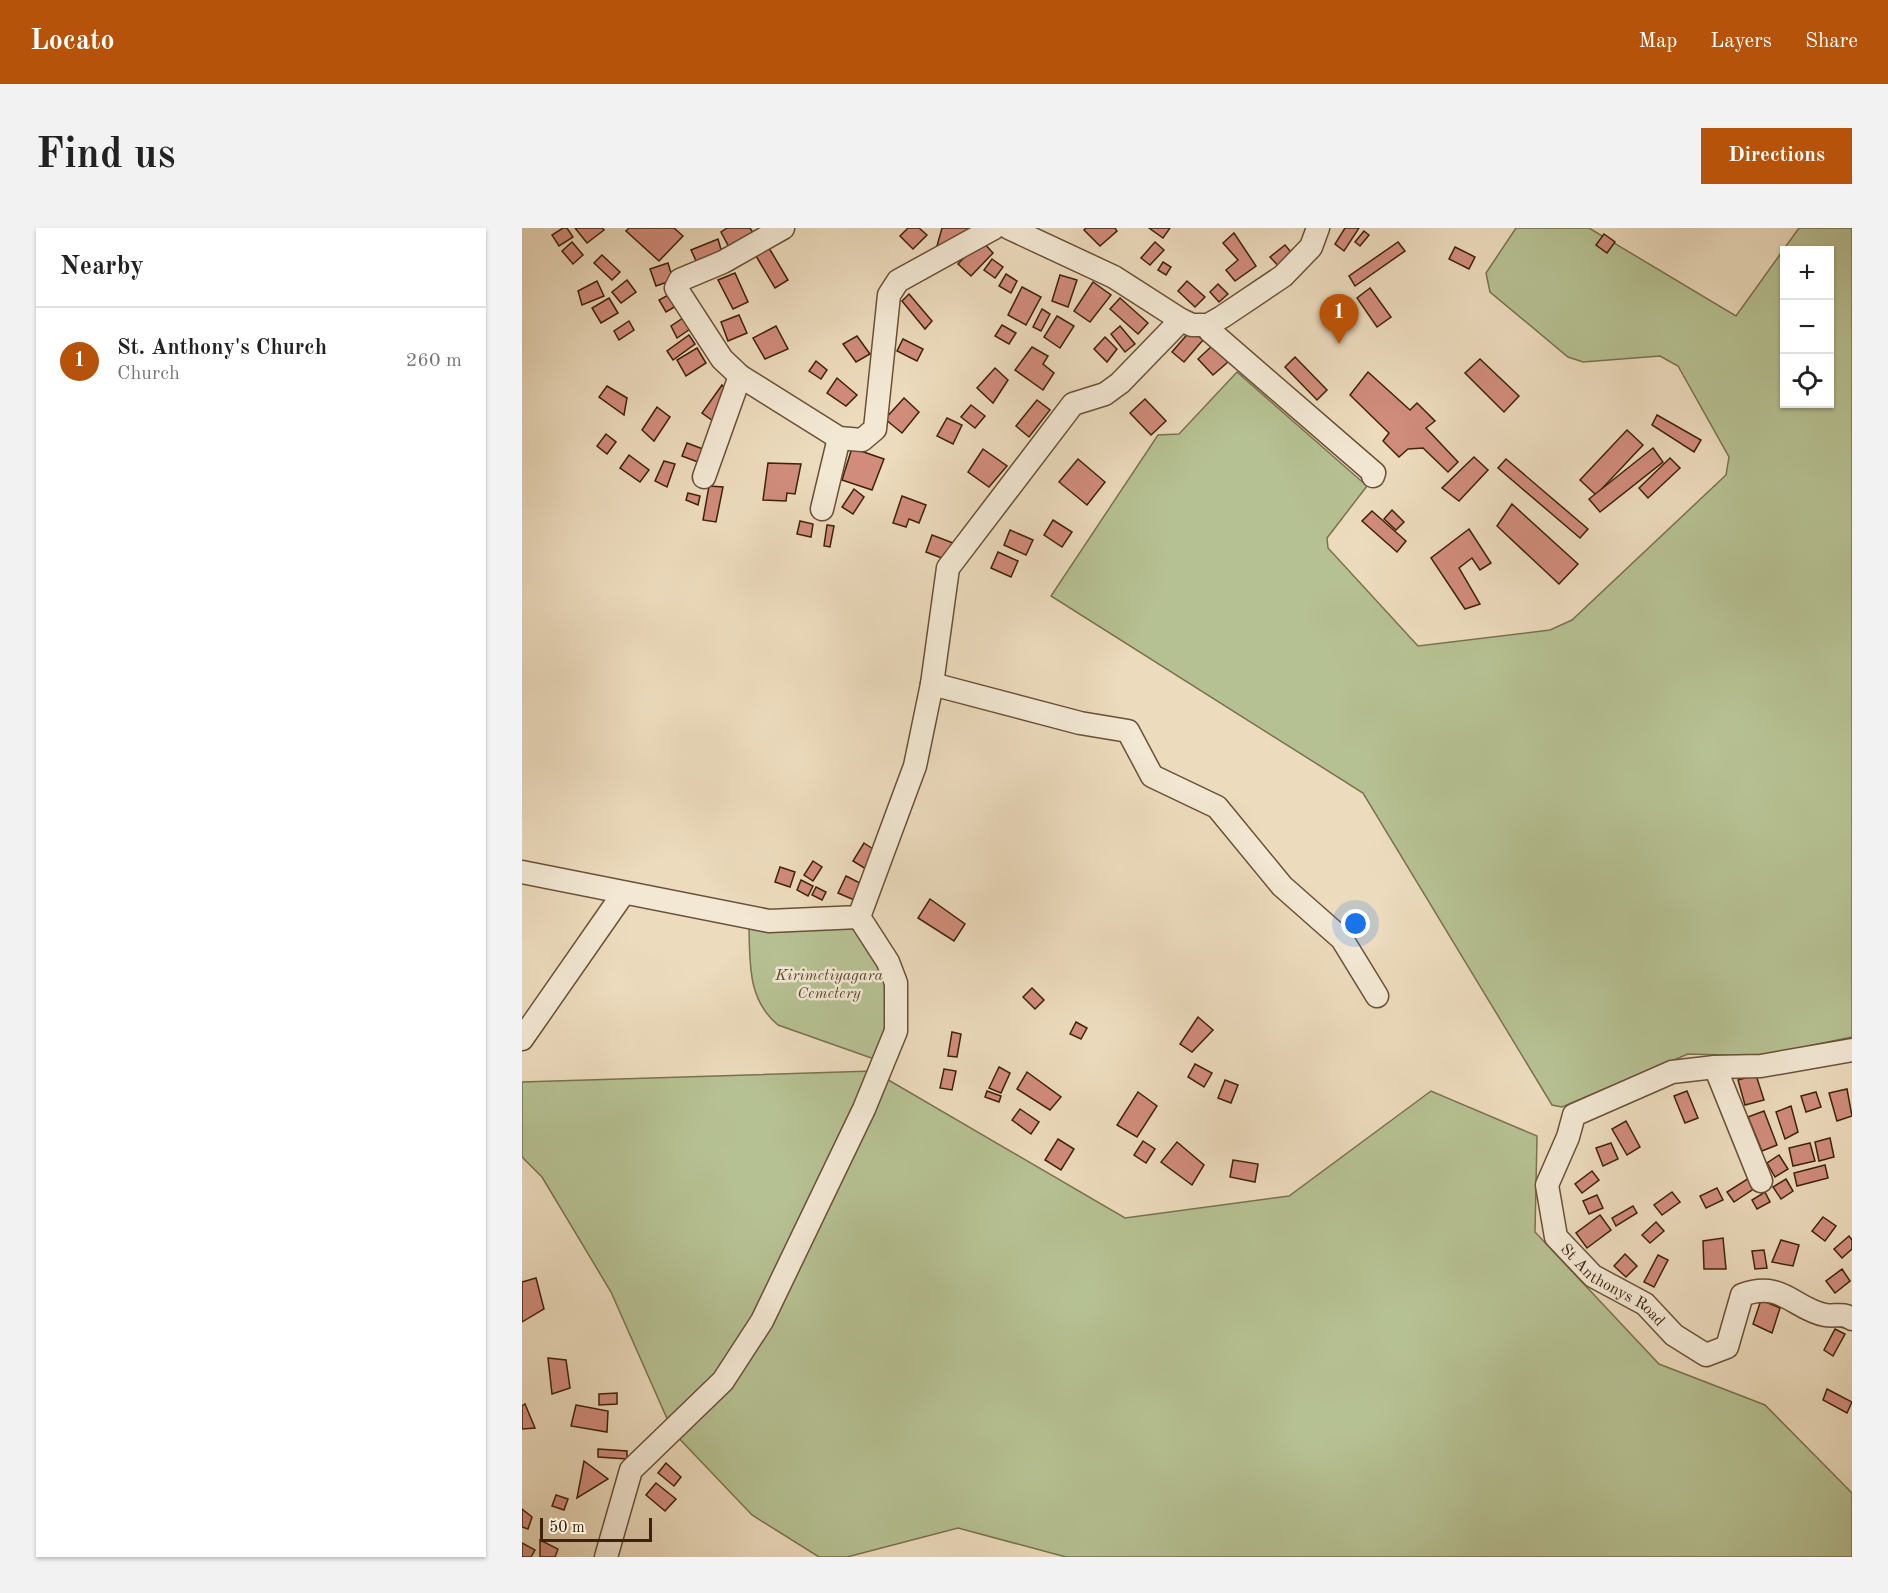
<!DOCTYPE html>
<html lang="en">
<head>
<meta charset="utf-8">
<style>
	body { margin:0; font-family:"Old Standard TT",serif; background:#f2f2f2; color:#222 }
	.controls { position:absolute; right:18px; top:18px; display:grid; overflow:hidden; border-radius:0px; box-shadow:0 2px 4px #0004 }
	.controls button { width:54px; height:54px; display:grid; place-items:center; padding:0; border:0; border-bottom:2px solid #e0e0e0; background:#fff; color:#222; font:30px sans-serif }
	.scale { position:absolute; left:18px; bottom:15px; width:112px; box-sizing:border-box; padding-left:6px; border:3px solid #3e220a; border-top:0; font-size:16px; line-height:21px; white-space:nowrap; color:#3e220a; -webkit-text-stroke:4px #f3e8d4; paint-order:stroke }
	.you { position:absolute; left:834px; top:696px; width:21px; height:21px; margin:-15px; border:4px solid #fff; border-radius:50%; background:#1a73e8; box-shadow:0 0 0 9px #1a73e833 }
	.badge { display:grid; place-items:center; width:39px; height:39px; border-radius:50%; background:#b45309; color:#fff; font-size:20px; font-weight:700 }
	.pin { position:absolute; translate:-50% -50px; filter:drop-shadow(0 2px 3px #0008) }
	.pin::after { content:''; position:absolute; top:32px; width:21px; height:18px; background:inherit; clip-path:polygon(0 0,100% 0,50% 100%) }
	.list { margin:0; padding:0; list-style:none }
	h2 { display:flex; justify-content:space-between; align-items:center; height:78px; margin:0; padding:0 24px; font-size:26px }
	h2 small { font-size:20px; font-weight:400; color:#767676 }
	.list li { display:grid; grid-template-columns:39px 1fr auto; gap:18px; align-items:center; box-sizing:border-box; height:108px; padding:0 24px; border-top:2px solid #e0e0e0 }
	.list b { display:block; font-size:22px; white-space:nowrap }
	.list p { margin:0; font-size:20px; white-space:nowrap; color:#767676 }
	.list em { font-size:20px; font-style:normal; color:#767676 }
	.icon { flex:none; width:33px; height:33px; fill:none; stroke:currentColor; stroke-width:2; stroke-linecap:round; stroke-linejoin:round }
	.map { position:relative; flex:none; width:1330px; height:1329px; overflow:hidden; border-radius:0px }
	header { display:flex; align-items:center; gap:36px; box-sizing:border-box; height:84px; padding:0 30px; background:#b45309; color:#fff }
	header strong { font-size:28px }
	nav { display:flex; gap:33px; margin-inline-start:auto; font-size:21px }
	.intro { display:flex; align-items:center; justify-content:space-between; box-sizing:border-box; height:144px; padding:0 36px }
	h1 { margin:0; font-size:42px }
	.button { padding:15px 27px; border-radius:0px; background:#b45309; color:#fff; font-size:21px; font-weight:700 }
	main { display:flex; gap:36px; padding:0 36px }
	aside { flex:1; background:#fff; border-radius:0px; box-shadow:0 2px 4px #0004 }
	.map>svg:first-child { display:block }
	.green { fill:#b6c193; stroke:#7a724e; stroke-width:1.5; fill-rule:evenodd }
	.building { fill:#d18c7c; stroke:#3e220a; stroke-width:1.5 }
	.lines { fill:none; stroke-linecap:round; stroke-linejoin:round }
	.minor-casing { stroke:#6a5037; stroke-width:25 }
	.minor { stroke:#f3e8d4; stroke-width:22 }
	.labels { text-anchor:middle; stroke-width:5; stroke-linejoin:round; paint-order:stroke }
	.park-label { font-size:16px; font-style:italic; fill:#5c4a2c; stroke:#f3e8d4 }
	.street-label { font-size:16px; fill:#3e220a; stroke:#f3e8d4 }
</style>
</head>
<body>
<header>
<strong>Locato</strong>
<nav><a>Map</a><a>Layers</a><a>Share</a></nav>
</header>
<div class="intro"><h1>Find us</h1><a class="button">Directions</a></div>
<main>
<aside>
<h2>Nearby<small></small></h2>
<ul class="list">
<li><span class="badge">1</span><div><b>St. Anthony's Church</b><p>Church</p></div><em>260 m</em></li>
</ul>
</aside>
<div class="map">
<svg width="1330" height="1329" viewBox="0 0 1330 1329">
	<rect width="100%" height="100%" fill="#ecdbbd"/>
	<filter id="stains"><feTurbulence type="fractalNoise" baseFrequency=".00333" numOctaves="4"/><feColorMatrix values="0 0 0 0 .2 0 0 0 0 .09 0 0 0 0 .02 0 0 0 .5 -.17"/></filter>
	<radialGradient id="worn" r=".72"><stop offset=".6" stop-color="#630" stop-opacity="0"/><stop offset="1" stop-color="#630" stop-opacity=".3"/></radialGradient>
	<!-- green -->
	<g class="green">
		<path d="M994,0h73l147,88 63,-88h53v809l-92,19 -72,-2 -126,53 -10,-2 -189,-312 -312,-197 107,-161 21,-1 58,-62 130,114 -40,52 1,10 90,98 132,-16 22,-10 154,-145 3,-18 -51,-91 -18,-10 -77,6 -15,-5 -78,-65 -4,-19zM1262,22h46v154h-46z"/>
		<path d="M330,696l12,4 28,67 -15,65 -99,-35c-30,-25 -28,-60 -29,-96l34,3z"/>
		<path d="M351,843l252,147 164,-22 142,-105 106,45 -2,96 124,132 106,41 87,88v64h-786l-108,-29 -111,29h-28l-67,-42 -79,-83 -62,-140 -69,-115 -20,-20v-75z"/>
	</g>
	<!-- building -->
	<g class="building">
		<path d="M41,0h4l6,9 -14,9 -7,-11z"/>
		<path d="M53,0h27l2,2 -17,13z"/>
		<path d="M107,0h45l9,8 -24,25 -33,-30z"/>
		<path d="M205,0h23l5,8 -24,15 -10,-19z"/>
		<path d="M386,0h11l8,7 -14,14 -13,-13z"/>
		<path d="M420,0h40l-35,20 -10,-2z"/>
		<path d="M564,0h29l2,3 -17,15 -16,-16z"/>
		<path d="M627,0h21l-7,10z"/>
		<path d="M823,0h14l-15,23 -9,-7z"/>
		<path d="M842,3l5,4 -9,11 -5,-4z"/>
		<path d="M712,5l22,33 -21,15 -9,-11 12,-10 -15,-17z"/>
		<path d="M1082,6l11,8 -8,11 -11,-8z"/>
		<path d="M196,11l4,14 -24,12 -7,-15z"/>
		<path d="M459,12l12,13 -22,23 -13,-12z"/>
		<path d="M50,14l11,13 -10,9 -11,-13z"/>
		<path d="M633,14l9,8 -14,15 -9,-7z"/>
		<path d="M876,14l7,9 -50,35 -6,-10z"/>
		<path d="M763,17l11,13 -14,12 -12,-13z"/>
		<path d="M933,19l20,10 -6,12 -20,-10z"/>
		<path d="M247,20l19,32 -13,8 -19,-32z"/>
		<path d="M80,27l18,17 -8,8 -18,-17z"/>
		<path d="M470,31l11,8 -8,11 -11,-8z"/>
		<path d="M641,34l8,5 -5,8 -8,-5z"/>
		<path d="M146,35l5,17 -17,6 -6,-17z"/>
		<path d="M213,45l13,29 -15,7 -15,-29z"/>
		<path d="M484,46l11,7 -6,12 -12,-7z"/>
		<path d="M538,47l17,5 -9,27 -16,-6z"/>
		<path d="M105,52l9,12 -15,11 -9,-11z"/>
		<path d="M75,53l7,15 -22,9 -4,-14z"/>
		<path d="M665,53l18,16 -10,10 -17,-16z"/>
		<path d="M571,54l18,13 -21,27 -16,-11z"/>
		<path d="M696,56l10,10 -9,8 -9,-10z"/>
		<path d="M500,59l19,10 -15,28 -18,-10z"/>
		<path d="M848,60l21,29 -14,10 -20,-29z"/>
		<path d="M150,65l6,12 -12,7 -7,-12z"/>
		<path d="M387,66l23,27 -7,8 -23,-28z"/>
		<path d="M87,70l9,15 -17,10 -9,-15z"/>
		<path d="M598,70l28,25 -10,11 -28,-25z"/>
		<path d="M520,81l8,5 -9,17 -8,-4z"/>
		<path d="M217,87l8,18 -19,8 -7,-19z"/>
		<path d="M164,88l7,11 -16,11 -6,-12z"/>
		<path d="M535,88l17,10 -14,22 -16,-11z"/>
		<path d="M107,93l5,9 -15,10 -5,-9z"/>
		<path d="M480,97l14,8 -7,11 -14,-8z"/>
		<path d="M254,98l12,23 -23,10 -12,-21z"/>
		<path d="M598,98l15,18 -10,8 -14,-18z"/>
		<path d="M669,102l12,10 -19,22 -12,-10z"/>
		<path d="M167,107l6,9 -22,16 -6,-9z"/>
		<path d="M335,108l13,18 -14,8 -13,-18z"/>
		<path d="M583,109l12,12 -10,13 -13,-13z"/>
		<path d="M381,111l20,10 -6,12 -20,-10z"/>
		<path d="M691,117l15,17 -15,13 -15,-16z"/>
		<path d="M510,119l16,9 -5,8 11,9 -11,17 -28,-20z"/>
		<path d="M175,120l9,15 -20,13 -9,-16z"/>
		<path d="M773,129l32,33 -10,10 -32,-33z"/>
		<path d="M958,131l39,37 -15,16 -39,-39z"/>
		<path d="M294,133l11,9 -6,9 -12,-8z"/>
		<path d="M473,140l13,12 -15,23 -16,-15z"/>
		<path d="M846,144l42,38 7,-7 18,18 -9,7 32,34 -10,10 -25,-24 -15,1 -9,8 -16,-16 6,-8 -39,-38z"/>
		<path d="M315,150l20,17 -11,11 -19,-13z"/>
		<path d="M200,157l7,8 -16,28 -11,-8z"/>
		<path d="M85,158l20,12 -3,17 -25,-18z"/>
		<path d="M382,170l15,14 -17,21 -17,-14z"/>
		<path d="M623,171l21,22 -15,14 -21,-22z"/>
		<path d="M515,172l13,10 -21,27 -13,-11z"/>
		<path d="M449,177l14,11 -10,12 -14,-11z"/>
		<path d="M135,179l13,10 -16,24 -12,-11z"/>
		<path d="M1135,187l44,25 -7,12 -42,-27z"/>
		<path d="M425,190l15,7 -9,19 -16,-8z"/>
		<path d="M1105,202l16,15 -47,50 -16,-15z"/>
		<path d="M84,206l10,8 -9,12 -10,-8z"/>
		<path d="M165,215l16,6 -5,13 -16,-6z"/>
		<path d="M330,220l32,11 -12,31 -30,-10z"/>
		<path d="M1131,220l10,14 -63,50 -11,-13z"/>
		<path d="M461,221l24,17 -18,21 -21,-15z"/>
		<path d="M107,227l20,15 -9,12 -20,-14z"/>
		<path d="M952,229l14,13 -29,31 -17,-13z"/>
		<path d="M1148,230l10,10 -32,30 -9,-10z"/>
		<path d="M556,231l27,23 -18,23 -28,-23z"/>
		<path d="M984,231l82,70 -8,9 -82,-70z"/>
		<path d="M142,233l11,3 -8,23 -12,-6z"/>
		<path d="M246,235l33,1 -6,30 -8,-1 -1,8 -23,-1z"/>
		<path d="M187,258l14,1 -7,35 -13,-2z"/>
		<path d="M332,261l10,8 -11,17 -11,-7z"/>
		<path d="M166,265l12,3 -2,9 -12,-5z"/>
		<path d="M380,268l24,9 -7,18 -10,-4 -3,8 -13,-4z"/>
		<path d="M990,276l66,60 -19,20 -62,-58z"/>
		<path d="M870,282l12,12 -8,8 -12,-11z"/>
		<path d="M850,283l34,30 -9,11 -35,-31z"/>
		<path d="M531,292l19,12 -10,15 -18,-12z"/>
		<path d="M278,293l13,3 -2,13 -14,-3z"/>
		<path d="M305,297l7,1 -4,21 -6,-1z"/>
		<path d="M947,301l22,34 -11,7 -8,-12 -13,10 21,36 -15,5 -34,-51z"/>
		<path d="M488,302l23,10 -7,15 -22,-10z"/>
		<path d="M410,307l21,8 -6,17 -21,-8z"/>
		<path d="M476,324l20,9 -7,16 -20,-9z"/>
		<path d="M342,615l21,14 -11,17 -21,-13z"/>
		<path d="M291,633l9,6 -9,14 -9,-6z"/>
		<path d="M258,639l15,5 -5,15 -15,-5z"/>
		<path d="M324,648l20,10 -7,16 -21,-9z"/>
		<path d="M279,652l12,6 -5,10 -11,-6z"/>
		<path d="M294,659l10,5 -4,8 -10,-5z"/>
		<path d="M408,671l35,25 -11,17 -36,-23z"/>
		<path d="M510,760l12,12 -9,9 -12,-12z"/>
		<path d="M676,789l15,13 -21,22 -12,-8z"/>
		<path d="M554,794l11,6 -6,11 -11,-5z"/>
		<path d="M430,804l9,2 -4,23 -9,-1z"/>
		<path d="M673,836l17,9 -8,14 -16,-10z"/>
		<path d="M477,839l11,6 -9,20 -12,-5z"/>
		<path d="M422,841l12,2 -4,19 -12,-2z"/>
		<path d="M505,844l34,25 -11,13 -33,-21z"/>
		<path d="M1234,847l8,25 -19,5 -7,-25z"/>
		<path d="M703,852l13,5 -7,18 -13,-5z"/>
		<path d="M1325,861l5,27 -15,5 -8,-28z"/>
		<path d="M465,863l14,5 -2,6 -14,-5z"/>
		<path d="M1165,863l11,27 -13,5 -11,-27z"/>
		<path d="M616,864l19,14 -20,31 -20,-12z"/>
		<path d="M1294,864l5,15 -15,5 -5,-16z"/>
		<path d="M1269,878l7,26 -13,7 -9,-27z"/>
		<path d="M498,881l19,13 -8,12 -19,-14z"/>
		<path d="M1242,883l13,34 -15,6 -14,-34z"/>
		<path d="M1104,893l14,26 -13,8 -15,-26z"/>
		<path d="M1308,910l4,19 -15,4 -4,-19z"/>
		<path d="M536,911l16,10 -13,21 -16,-10z"/>
		<path d="M621,913l12,8 -9,14 -12,-8z"/>
		<path d="M655,914l27,23 -12,20 -31,-23z"/>
		<path d="M1089,915l7,16 -15,7 -7,-18z"/>
		<path d="M1288,915l5,18 -22,5 -4,-18z"/>
		<path d="M1257,927l9,14 -13,8 -8,-14z"/>
		<path d="M711,932l25,4 -3,18 -25,-5z"/>
		<path d="M1303,937l3,13 -31,8 -3,-13z"/>
		<path d="M1070,943l7,9 -17,13 -7,-9z"/>
		<path d="M1227,950l6,10 -21,14 -7,-10z"/>
		<path d="M1264,951l7,12 -12,8 -8,-12z"/>
		<path d="M1195,960l6,12 -17,8 -6,-12z"/>
		<path d="M1150,964l8,10 -18,13 -8,-10z"/>
		<path d="M1243,964l5,10 -13,7 -5,-9z"/>
		<path d="M1075,967l6,13 -14,6 -6,-13z"/>
		<path d="M1111,978l4,7 -21,13 -4,-8z"/>
		<path d="M1078,987l11,15 -24,18 -11,-15z"/>
		<path d="M1301,989l13,9 -11,15 -13,-10z"/>
		<path d="M1134,994l8,9 -14,12 -8,-8z"/>
		<path d="M1327,1008l3,4v9l-10,9 -8,-9z"/>
		<path d="M1201,1010l3,31h-22l-1,-28z"/>
		<path d="M1259,1012l18,5 -6,21 -21,-4z"/>
		<path d="M1242,1022l3,18 -12,1 -3,-18z"/>
		<path d="M1103,1026l12,12 -11,11 -12,-11z"/>
		<path d="M1136,1027l10,5 -14,27 -10,-5z"/>
		<path d="M1320,1041l8,12 -15,12 -9,-12z"/>
		<path d="M14,1050l8,31 -22,13v-40z"/>
		<path d="M1239,1072l19,8 -8,25 -19,-9z"/>
		<path d="M1313,1101l10,5 -12,22 -9,-6z"/>
		<path d="M26,1130l18,2 4,28 -18,6z"/>
		<path d="M1305,1161l25,13 -5,11 -24,-13z"/>
		<path d="M95,1165v11l-18,1v-11z"/>
		<path d="M3,1176l10,24 -13,1v-23z"/>
		<path d="M54,1177l32,6 -1,21 -36,-6z"/>
		<path d="M76,1221l29,2v8l-29,-2z"/>
		<path d="M62,1233l24,18 -31,19z"/>
		<path d="M144,1235l15,14 -7,9 -16,-13z"/>
		<path d="M134,1255l20,16 -11,12 -19,-16z"/>
		<path d="M34,1267l12,4 -4,11 -12,-4z"/>
		<path d="M0,1281l10,8 -4,12 -6,-2z"/>
		<path d="M18,1312l18,9 -3,8h-15z"/>
		<path d="M0,1315l13,7 -4,7h-9z"/>
	</g>
	<g class="lines">
		<!-- minor casing -->
		<g class="minor-casing">
			<g id="minor">
				<path d="M261,0l-60,34 -43,18 -4,8 46,71 18,17 99,62 23,2 13,-11 14,-134 9,-14 96,-53"/>
				<path d="M487,0l105,49 67,43 11,5h16l14,-8 61,-41 28,-29 7,-19"/>
				<path d="M686,97l2,6 164,142 -1,3"/>
				<path d="M182,249l36,-101"/>
				<path d="M300,281l17,-71"/>
				<path d="M410,456l148,39 48,8 24,45 65,31 65,79 60,53 35,57"/>
				<path d="M0,644l247,49 90,-4 56,-151 17,-82 16,-116 125,-164 32,-10 15,-11 61,-63"/>
				<path d="M0,811l101,-145"/>
				<path id="s1" d="M1330,822l-91,16 -46,1 -43,5 -98,43 -6,22 -21,48 9,52 37,39 52,28 29,31 32,20 21,-8 15,-52c40,-15 52,14 83,20 11,2 17,-3 27,4"/>
				<path d="M1193,839l46,114"/>
				<path d="M84,1329l25,-87 92,-89 39,-60 102,-212 32,-78v-48l-8,-21 -29,-45"/>
			</g>
		</g>
		<!-- minor -->
		<use href="#minor" class="minor"/>
	</g>
	<g class="labels">
		<!-- park labels -->
		<g class="park-label">
			<text x="307" y="752">Kirimetiyagara<tspan x="307" dy="18">Cemetery</tspan></text>
		</g>
		<!-- street labels -->
		<g class="street-label">
			<text dy="6" stroke="none"><textPath href="#s1" startOffset="492">St Anthonys Road</textPath></text>
		</g>
	</g>
	<rect width="100%" height="100%" filter="url(#stains)"/>
	<rect width="100%" height="100%" fill="url(#worn)"/>
</svg>
<div class="controls">
<button>+</button>
<button>−</button>
<button><svg class="icon" aria-label="locate" viewBox="0 0 24 24"><circle cx="12" cy="12" r="6"/><path d="M12 2v4M12 18v4M2 12h4M18 12h4"/></svg></button>
</div>
<div class="scale">50 m</div>
<div class="you"></div>
<div class="pin badge" style="left:817px;top:116px">1</div>
</div>
</main>
</body>
</html>
